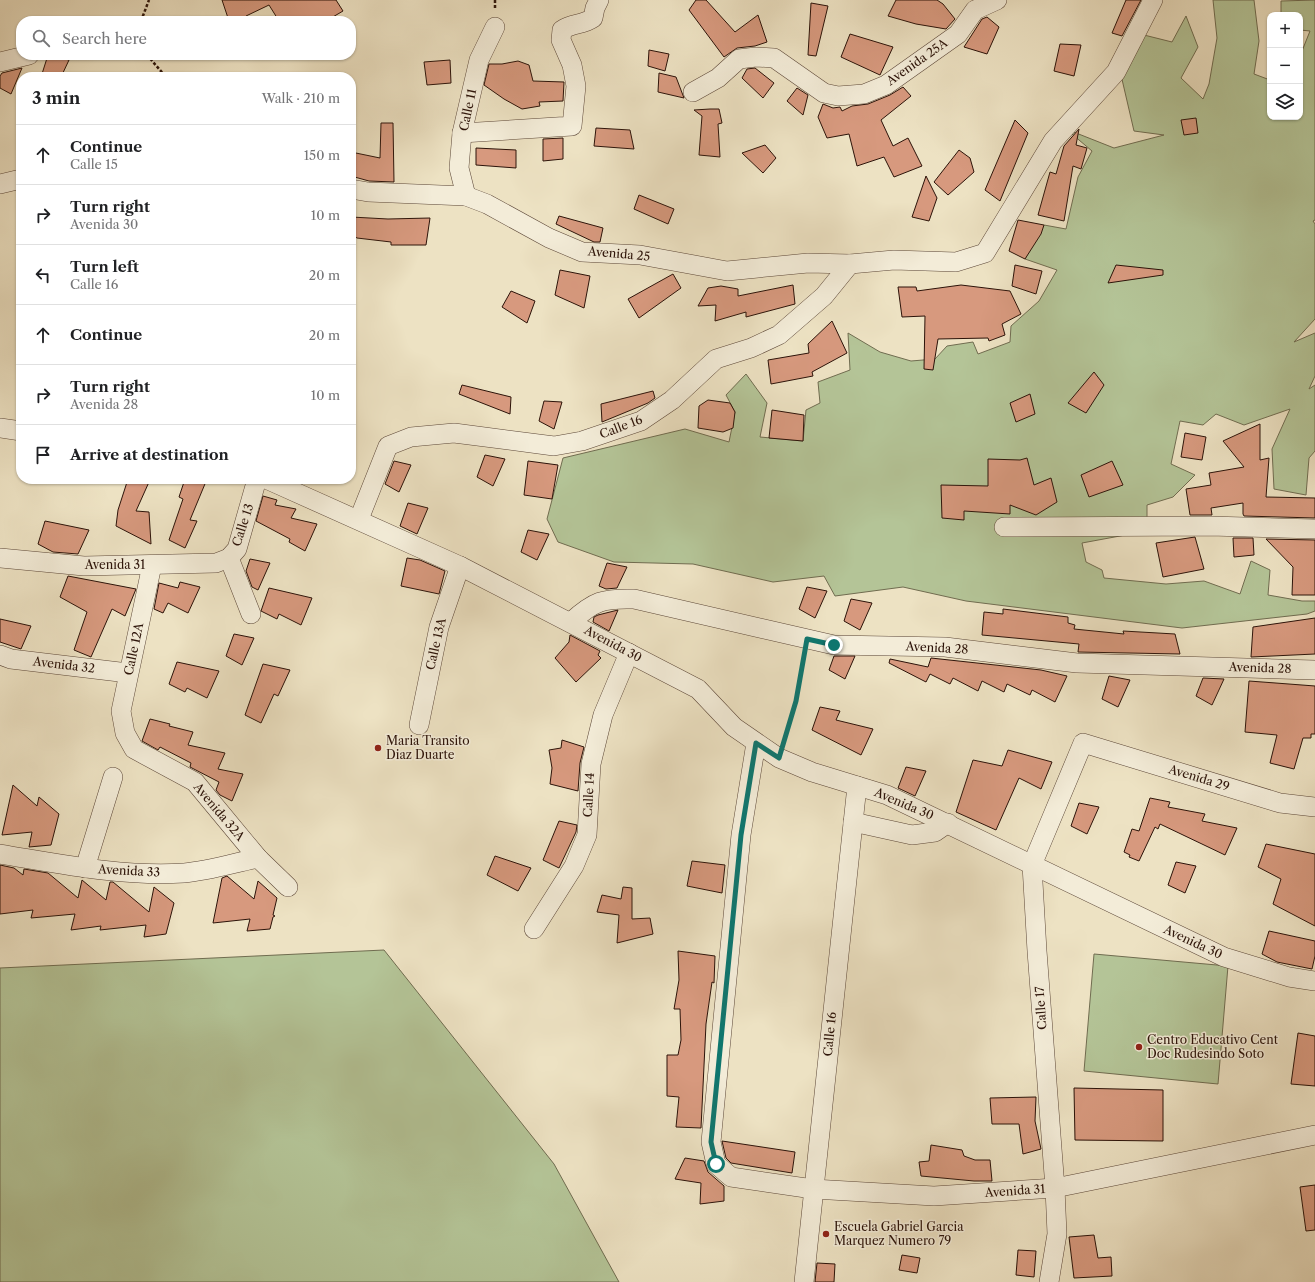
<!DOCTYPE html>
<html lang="en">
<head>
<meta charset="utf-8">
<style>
	body { margin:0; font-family:"Libre Caslon Text",serif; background:#f6f6f6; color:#202124 }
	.controls { position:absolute; right:12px; top:12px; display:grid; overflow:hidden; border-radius:8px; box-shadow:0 1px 3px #0004 }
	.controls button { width:36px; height:36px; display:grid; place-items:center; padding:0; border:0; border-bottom:1px solid #e0e0e0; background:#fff; color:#202124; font:20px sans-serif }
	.stop { position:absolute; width:12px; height:12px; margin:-9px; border:3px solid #0f766e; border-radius:50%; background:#fff }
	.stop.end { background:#0f766e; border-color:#fff; box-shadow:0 1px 4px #0008 }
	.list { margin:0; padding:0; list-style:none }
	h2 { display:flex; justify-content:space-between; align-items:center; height:52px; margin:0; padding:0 16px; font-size:17px }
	h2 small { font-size:13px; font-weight:400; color:#757577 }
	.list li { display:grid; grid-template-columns:26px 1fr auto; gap:12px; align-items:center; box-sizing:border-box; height:60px; padding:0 16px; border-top:1px solid #e0e0e0 }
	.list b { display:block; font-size:15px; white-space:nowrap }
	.list p { margin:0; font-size:13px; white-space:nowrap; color:#757577 }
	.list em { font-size:13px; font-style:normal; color:#757577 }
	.icon { flex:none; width:22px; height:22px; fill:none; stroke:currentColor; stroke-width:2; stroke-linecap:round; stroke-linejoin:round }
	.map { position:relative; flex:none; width:1315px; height:1282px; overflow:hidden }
	.search { position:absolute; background:#fff; box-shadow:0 1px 3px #0004; left:16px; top:16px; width:340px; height:44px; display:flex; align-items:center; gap:10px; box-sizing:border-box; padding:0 14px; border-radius:16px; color:#757577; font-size:15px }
	.panel { position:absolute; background:#fff; box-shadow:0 1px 3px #0004; left:16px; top:72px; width:340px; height:412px; border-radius:16px }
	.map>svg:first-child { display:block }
	.green { fill:#b4c497; stroke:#706c50 }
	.building { fill:#d7997e; stroke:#2c1309 }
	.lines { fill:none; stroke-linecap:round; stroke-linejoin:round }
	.street-casing { stroke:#5c4738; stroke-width:20 }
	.path { stroke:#2c1309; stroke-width:2.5; stroke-dasharray:3 2; stroke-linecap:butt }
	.street { stroke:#f3ecd8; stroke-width:19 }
	.route { stroke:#0f766e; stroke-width:5 }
	.poi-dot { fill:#8f2418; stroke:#f3ecd8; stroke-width:1.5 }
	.labels { text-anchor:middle; stroke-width:3; stroke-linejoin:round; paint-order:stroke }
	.street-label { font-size:12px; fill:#2c1309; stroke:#f3ecd8 }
	.poi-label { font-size:12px; fill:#2c1309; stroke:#f3ecd8; text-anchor:start }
</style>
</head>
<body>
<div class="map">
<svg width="1315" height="1282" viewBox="0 0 1315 1282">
	<rect width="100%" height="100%" fill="#ede2c3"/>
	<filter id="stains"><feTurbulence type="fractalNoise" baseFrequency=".005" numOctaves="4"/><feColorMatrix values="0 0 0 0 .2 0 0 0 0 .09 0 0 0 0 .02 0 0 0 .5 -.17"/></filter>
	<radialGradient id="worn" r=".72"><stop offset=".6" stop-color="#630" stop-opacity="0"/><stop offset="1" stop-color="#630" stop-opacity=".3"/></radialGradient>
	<!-- green -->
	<g class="green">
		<path d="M1213,0h41l5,41 -5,33 16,6v37h30v-61l10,-25 -10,-1v-15h-19v-14l34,-1v220l-2,1 2,3v95l-21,23 21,-9v43l-6,13 6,-4v66l-6,7 -3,37 -32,-6 -2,-40 18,-40 -46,16 -28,-11 -13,11 -23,-4 -9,43 24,11 -22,22 -26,8v26l-65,12 4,19 16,8 2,8 62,6 38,-3 36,13 11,-33 19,9 -2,25 34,6h13v10l-8,3 -125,14 -216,-27 -63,-14 -68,9 -11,-20 -51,6 -80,-18 -79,-2 -56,-20 -11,-23 16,-61 122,-29 44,13 6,-30 -9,-17 20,-21 21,29 -7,34 43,4 3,-31 14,-7 -2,-21 32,-12 -2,-37 32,19 31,9 24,-2 12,-13 26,-4 5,12 32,-12 1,-16 28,-25 18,-31 -32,-11 19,-34 22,4 12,-52 14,-26 -26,-22 48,19 50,-13 -30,-4 -13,-56 23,-40 28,7 14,-26 12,31 -17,31 22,21 6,-15 8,-46z"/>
		<path d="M384,950l170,214 65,118h-619v-314z"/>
		<path d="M1094,954l134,12 -10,118 -134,-13z"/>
	</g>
	<!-- building -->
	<g class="building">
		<path d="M222,0h114l7,11 -17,10h-47l-10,-16 -23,11 2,5h-19z"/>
		<path d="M696,0h10l29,32 23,-17 9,27 -12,4 -18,2 -13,9 -35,-47z"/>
		<path d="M896,0h41l6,4 12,15 -9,10 -30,-5 -28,-8z"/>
		<path d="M1126,0h15l-19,36 -10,-3z"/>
		<path d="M811,3l17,3 -12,50 -8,-1z"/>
		<path d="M987,17l12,10 -12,27 -23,-7 18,-28z"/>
		<path d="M850,34l43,13 -13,28 -39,-18z"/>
		<path d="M1060,44l21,1 -7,31 -20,-5z"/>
		<path d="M649,50l20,4 -4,17 -17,-5z"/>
		<path d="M48,55l21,5 -8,17h-20z"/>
		<path d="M450,60l1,23 -24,2 -3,-23z"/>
		<path d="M518,61l11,4 4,16 31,1 -1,19 -24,1 1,4 -18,3 -18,-10 -20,-14 5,-21h13z"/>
		<path d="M22,68l-11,26 -11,-6v-12l2,-3z"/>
		<path d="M755,68l19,15 -11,15 -21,-20 5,-9z"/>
		<path d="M659,73l17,4 8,21 -26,-6z"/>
		<path d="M903,87l8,9 -30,24 12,26 15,-8 14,28 -28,11 -10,-20 -27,9 -8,-32 -22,4 -9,-21 5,-13 10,4 7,-1 2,4 10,-5 16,-2 22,-9z"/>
		<path d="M797,88l11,7 -5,20 -16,-14z"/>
		<path d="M710,109h9l3,14 -4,1 2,33 -21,-2 3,-39 -8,-6z"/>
		<path d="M1196,118l2,15 -14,2 -3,-15z"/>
		<path d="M1015,120l13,13 -28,68 -15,-11z"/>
		<path d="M381,123h12l1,59 -25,-1 -18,-5v-24l29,6z"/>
		<path d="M596,128l34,2 4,19 -40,-3z"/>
		<path d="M1079,129l-3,16 11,3 -6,21 -8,-3 -9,55 -26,-6 12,-43 6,2 8,-28z"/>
		<path d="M563,138v21l-20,2v-22z"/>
		<path d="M765,145l11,13 -13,15 -21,-20z"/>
		<path d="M476,148l40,2v18l-40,-3z"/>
		<path d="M959,150l11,8 4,14 -26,23 -14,-13z"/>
		<path d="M926,176l11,22 -8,23 -17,-4z"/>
		<path d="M639,195l35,14 -6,15 -34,-15z"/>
		<path d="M559,216l44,12 -3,14h-6l-38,-18z"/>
		<path d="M351,217l37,2 42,-1 -4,27h-35v-3l-34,-4 -6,-4z"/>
		<path d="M1018,220l26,5 -3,9 -16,25 -16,-8z"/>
		<path d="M1015,265l27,6 -6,23 -24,-8z"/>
		<path d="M1116,265l47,5v5l-55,8z"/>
		<path d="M560,270l30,6 -6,32 -29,-13z"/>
		<path d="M673,274l8,14 -42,30 -11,-19z"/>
		<path d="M793,285l2,19 -49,13v-5l-31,9 1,-16 -18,1 10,-18 13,-2 17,3v7z"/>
		<path d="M961,285l49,6 11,23 -19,10 3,11 -16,6 -1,-3 -50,1 -5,31 -9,-1 1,-53 -23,1 -4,-30h18l1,4z"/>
		<path d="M511,291l24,10 -8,22 -25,-16z"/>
		<path d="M832,321l15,32 -35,19 1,4 -42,8 -3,-24 41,-7 -1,-9z"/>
		<path d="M1094,372l10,13 -18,28 -18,-10z"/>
		<path d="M462,385l49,12 -1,17 -51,-20z"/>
		<path d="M653,391l2,7 -7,5 -46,19 -1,-18z"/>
		<path d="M1030,394l5,20 -19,8 -6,-19z"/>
		<path d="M708,400l22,3 5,9 -2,16 -10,4 -25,-4 1,-22z"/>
		<path d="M544,401l18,1 -8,27 -15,-8z"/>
		<path d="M772,410l32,5 -1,26 -34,-3z"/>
		<path d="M1260,424v36l9,-2 -3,39 49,1v20l-71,-2 -1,-2v-11l-32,5 1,7h-22l-4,-26 25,-4 -2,-12 35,-6 -21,-26z"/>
		<path d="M1185,433l21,4 -4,23 -21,-3z"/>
		<path d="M485,455l20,4 -12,27 -16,-9z"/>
		<path d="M1027,458l7,27 17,-7 6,24 -21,13 -26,-10v9l-46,-3v9l-22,-2 -1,-33 47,1v-27l32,1z"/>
		<path d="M394,461l17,4 -12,27 -14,-8z"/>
		<path d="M528,461l30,4 -6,34 -28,-4z"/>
		<path d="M1112,461l11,24 -34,12 -8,-22z"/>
		<path d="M128,479l21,3 -13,29 13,1 2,32 -35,-18 2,-16z"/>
		<path d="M185,479h22l-17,41 7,1 -12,27 -16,-8 14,-41 -4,-2z"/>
		<path d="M263,496l14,4 -2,5 21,4 -5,9 26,6 -12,27 -16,-9 1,-3 -34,-18z"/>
		<path d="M408,503l20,5 -11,26 -17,-8z"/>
		<path d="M45,521l44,9 -11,24 -25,-2 -15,-8z"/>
		<path d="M528,530l21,4 -12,26 -16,-8z"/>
		<path d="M1195,537l9,32 -41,8 -7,-34z"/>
		<path d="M1233,538h20l1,17 -20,2z"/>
		<path d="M1266,539l49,1v55h-23l1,-28z"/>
		<path d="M407,558l13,2 25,11 -6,23 -38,-8z"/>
		<path d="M250,559l20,4 -12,27 -6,-3 -6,-16z"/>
		<path d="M607,563l20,4 -10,21 -11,1 -7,-3z"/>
		<path d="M68,576l68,13 -11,27 -13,-7 -21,48 -17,-7 13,-38 -27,-15z"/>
		<path d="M180,582l20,5 -12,26 -20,-10 -5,10 -9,-4 5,-26 19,5z"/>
		<path d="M807,587l20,4 -12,27 -16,-9z"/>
		<path d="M269,588l43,10 -11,27 -22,-11 -2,5 -16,-8z"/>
		<path d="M851,599l21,4 -12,27 -16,-9z"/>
		<path d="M1003,609l65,8v6l7,2 -1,4 50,5 -1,-3 52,3 5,20 -102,-2 1,-8 -97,-9 2,-23 19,2z"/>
		<path d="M618,610l-9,21 -16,-9 1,-5 4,-2z"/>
		<path d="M1315,618v36l-64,3 2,-30z"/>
		<path d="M0,619l31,7 -10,23 -21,-7z"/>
		<path d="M234,634l20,4 -12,27 -16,-9z"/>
		<path d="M570,635l30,16 -2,4 3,3 -25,24 -21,-24 14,-16z"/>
		<path d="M834,656h21l-10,23 -16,-9z"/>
		<path d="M931,658l110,12 26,6 -12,26 -23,-12 -2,5 -23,-11 -3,8 -22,-11 -4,10 -25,-13 -3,6 -20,-10 -4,8 -37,-19 1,-4 38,8z"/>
		<path d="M177,662l42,9 -12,27 -20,-10 -2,4 -16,-8z"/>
		<path d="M263,664l27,6 -12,26 -4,-2 -13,29 -16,-8z"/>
		<path d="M1109,676l21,4 -12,27 -16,-8z"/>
		<path d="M1203,678l21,1 -12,26 -16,-9z"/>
		<path d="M1249,681l66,5v48h-4v4h-8l-9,31 -24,-6 7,-28 -32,-3z"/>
		<path d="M820,707l20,4 -4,9 37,9 -12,26 -49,-25z"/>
		<path d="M150,719l20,5 -1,2 24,6 -5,13 37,8 -7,16 25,5 -11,27 -12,-6 -4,-5 3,-8 -29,-15 1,-4 -31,-16 -2,3 -16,-9z"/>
		<path d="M562,740l22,7 -4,16 -2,28 -28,-7 2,-16 -3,-18 12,-2z"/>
		<path d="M1008,750l44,12 -11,27 -22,-11 -23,52 -40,-18 17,-52 29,6z"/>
		<path d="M906,767l20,4 -11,25 -17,-8z"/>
		<path d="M13,785l24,21 2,-9 20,17 -8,31 -22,2 3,-15 -30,3z"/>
		<path d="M1150,798l20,4 -2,5 37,7 -3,7 35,7 -12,27 -65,-31 -2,5 -3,-2 -16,34 -10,-4 1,-2 -6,-3 8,-23 7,2z"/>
		<path d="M1079,803l20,4 -12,27 -16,-8z"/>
		<path d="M559,821l18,4 -1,7 -17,36 -16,-8z"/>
		<path d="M1266,844l49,10v72l-42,-22 8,-25 -23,-12z"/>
		<path d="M495,856l36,12 -13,23 -31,-16z"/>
		<path d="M692,861l33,4 -3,28 -35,-7z"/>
		<path d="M1176,862l20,4 -11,27 -17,-8z"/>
		<path d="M0,865l14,3 9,7 1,-6 24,4 30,25 4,-18 24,20 4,-18h3l36,30 5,-25 20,16 -8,31 -22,3 2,-12 -46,5 1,-4 -30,4 4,-16 -44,4 2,-8 -33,4z"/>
		<path d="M227,876l27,23 4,-18 19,17 -4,17 2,1 -2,1 -3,12 -23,2 3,-12 -37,4 9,-45z"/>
		<path d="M623,887l9,1v31l18,-1 3,16 -36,9 2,-28 -22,-3 5,-17 19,4z"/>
		<path d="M1269,931l46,10v15l-3,13 -35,-7 -15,-8z"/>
		<path d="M678,951l37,5 -1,27 -2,-1 -6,42 -5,104 -25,-1 3,-30 -12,-1v-41h11l3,-15 -1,-31h-6l5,-29z"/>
		<path d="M1298,1033l17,3v50l-24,-2z"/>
		<path d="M1074,1088l89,2v51l-88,-1z"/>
		<path d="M1036,1097l-1,24 6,28 -18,5 -4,-30h-27l-2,-26z"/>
		<path d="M722,1141l73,11 -3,21 -61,-10 -5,-5z"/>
		<path d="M931,1145l31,5 2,6 11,4h15l2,21h-18l-53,-5 -2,-14 10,-1z"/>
		<path d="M685,1158l19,3 4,11 16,14v15l-24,3 1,-21 -26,-4z"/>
		<path d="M1315,1185v45l-9,1 -6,-44z"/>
		<path d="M1094,1235l4,23 13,-1 1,19 -38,2 -5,-41z"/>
		<path d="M1018,1250l18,1 -2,26 -18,-2z"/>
		<path d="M902,1255l18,3 -3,15 -18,-3z"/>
		<path d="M817,1263l18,1 -1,18h-19z"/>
	</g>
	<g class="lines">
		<!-- street casing -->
		<g class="street-casing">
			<g id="street">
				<path d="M0,62l29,-7"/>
				<path d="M693,92l25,-14 21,-19 17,-2 18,1 50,35 14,3 26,-2 22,-9 72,-51 17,-24 22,-10"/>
				<path d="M462,133l110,-7 4,-40 -4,-21 -11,-25 1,-10c10,-7 21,-5 31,-12l2,-10 4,-8"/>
				<path d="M0,184l21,-5"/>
				<path d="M351,189l17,3 98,4 21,8 62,34 33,14 58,3 87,16 81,-8 42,1 44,-4 62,2 29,-9 68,-112 63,-69 37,-72"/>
				<path d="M466,196l-7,-28 3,-35 17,-73 16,-33"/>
				<path d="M0,428l21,3"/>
				<path d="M266,479l194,87 238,123 36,38 45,31 33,14 75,23 337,162 65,20 26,4"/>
				<path d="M359,519l29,-73 23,-9 43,-4 100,13 28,-5 59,-20 31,-21 44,-41 35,-11 28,-13 45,-39 26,-32"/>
				<path d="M1004,527l206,-1 105,3"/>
				<path d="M0,558l84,8 132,-3 13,-5"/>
				<path d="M152,565l-31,146 4,22 9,16 61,33 63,76 30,29"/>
				<path d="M251,614l-22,-56 8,-9 20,-70"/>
				<path d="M571,622c23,-21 32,-24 63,-23l200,46 111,2 132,16 238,7"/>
				<path d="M0,655l11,4 117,14"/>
				<path d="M419,725l20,-98 21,-61"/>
				<path d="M756,743l-15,92 -30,307 5,22 15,13 82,12 121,7 121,-8 260,-53"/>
				<path d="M853,822l59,13 23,-3 13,-9"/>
				<path d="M0,854c61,10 122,23 184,19 24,-2 50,-10 74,-15"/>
				<path d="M85,868l28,-91"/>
				<path d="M534,929l40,-63 13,-31 4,-71 12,-49 26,-62"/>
				<path d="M804,1282l53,-496"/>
				<path d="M1049,1282l8,-48 -2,-46 -18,-237 -5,-86 51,-122 197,60 35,4"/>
			</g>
		</g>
		<!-- path -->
		<g class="path">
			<path d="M495,0v9"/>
			<path d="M141,21l8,-21"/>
			<path d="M147,55l19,22"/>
			<path d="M784,740l12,-39 8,-43"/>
		</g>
		<!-- street -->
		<use href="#street" class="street"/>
	</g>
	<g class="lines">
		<!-- route -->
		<path class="route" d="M716,1164l-5,-22 30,-307 15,-92 23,15 17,-57 11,-62 27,6"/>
	</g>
	<!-- markers -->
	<g class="poi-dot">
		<circle cx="378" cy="748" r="4"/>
		<circle cx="1139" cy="1047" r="4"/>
		<circle cx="826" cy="1234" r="4"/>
	</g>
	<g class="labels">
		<!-- street labels -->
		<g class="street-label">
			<text transform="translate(917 62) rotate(-35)" y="4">Avenida 25A</text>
			<text transform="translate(468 110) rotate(-78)" y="4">Calle 11</text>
			<text transform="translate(619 254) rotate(5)" y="4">Avenida 25</text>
			<text transform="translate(621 427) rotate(-21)" y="4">Calle 16</text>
			<text transform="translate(243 525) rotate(-72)" y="4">Calle 13</text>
			<text x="115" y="569">Avenida 31</text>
			<text transform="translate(436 644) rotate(-77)" y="4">Calle 13A</text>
			<text transform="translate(613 644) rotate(28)" y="4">Avenida 30</text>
			<text transform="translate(937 648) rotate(3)" y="4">Avenida 28</text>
			<text transform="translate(134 649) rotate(-78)" y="4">Calle 12A</text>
			<text transform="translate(64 665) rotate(7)" y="4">Avenida 32</text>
			<text transform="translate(1260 668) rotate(2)" y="4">Avenida 28</text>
			<text transform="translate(1199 778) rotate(17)" y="4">Avenida 29</text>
			<text transform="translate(589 795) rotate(-87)" y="4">Calle 14</text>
			<text transform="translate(904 804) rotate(23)" y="4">Avenida 30</text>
			<text transform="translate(219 812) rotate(50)" y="4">Avenida 32A</text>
			<text transform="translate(129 871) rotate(3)" y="4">Avenida 33</text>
			<text transform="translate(1193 942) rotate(25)" y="4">Avenida 30</text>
			<text transform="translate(1041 1008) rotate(-94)" y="4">Calle 17</text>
			<text transform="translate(830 1034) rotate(-84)" y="4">Calle 16</text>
			<text transform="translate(1015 1191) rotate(-4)" y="4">Avenida 31</text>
		</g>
		<!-- poi labels -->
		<g class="poi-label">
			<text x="386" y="745">Maria Transito<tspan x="386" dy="14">Diaz Duarte</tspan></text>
			<text x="1147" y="1044">Centro Educativo Cent<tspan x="1147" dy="14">Doc Rudesindo Soto</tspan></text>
			<text x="834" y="1231">Escuela Gabriel Garcia<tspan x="834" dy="14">Marquez Numero 79</tspan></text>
		</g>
	</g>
	<rect width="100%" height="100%" filter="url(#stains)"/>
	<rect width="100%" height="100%" fill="url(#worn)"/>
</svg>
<div class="controls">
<button>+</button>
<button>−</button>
<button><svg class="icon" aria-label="layers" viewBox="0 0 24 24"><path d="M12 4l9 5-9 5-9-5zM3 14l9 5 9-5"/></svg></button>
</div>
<div class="stop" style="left:716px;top:1164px"></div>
<div class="stop end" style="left:834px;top:645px"></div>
<div class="search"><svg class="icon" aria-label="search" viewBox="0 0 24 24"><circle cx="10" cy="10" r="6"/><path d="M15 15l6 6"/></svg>Search here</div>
<section class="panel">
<h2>3 min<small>Walk · 210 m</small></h2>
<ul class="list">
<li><svg class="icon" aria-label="ahead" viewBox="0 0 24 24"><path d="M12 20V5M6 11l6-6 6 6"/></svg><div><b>Continue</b><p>Calle 15</p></div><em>150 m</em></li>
<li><svg class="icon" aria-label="right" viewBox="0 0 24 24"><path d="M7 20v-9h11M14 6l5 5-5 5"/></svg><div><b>Turn right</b><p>Avenida 30</p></div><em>10 m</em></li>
<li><svg class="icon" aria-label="left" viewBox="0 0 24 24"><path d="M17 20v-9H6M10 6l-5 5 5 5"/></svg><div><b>Turn left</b><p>Calle 16</p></div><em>20 m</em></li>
<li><svg class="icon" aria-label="ahead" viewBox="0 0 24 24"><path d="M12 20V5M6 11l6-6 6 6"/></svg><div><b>Continue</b></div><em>20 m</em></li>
<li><svg class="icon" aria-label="right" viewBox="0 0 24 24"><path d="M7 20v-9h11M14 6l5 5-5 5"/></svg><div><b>Turn right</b><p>Avenida 28</p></div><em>10 m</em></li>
<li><svg class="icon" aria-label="arrive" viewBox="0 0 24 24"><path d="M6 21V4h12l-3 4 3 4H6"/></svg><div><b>Arrive at destination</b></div></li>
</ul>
</section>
</div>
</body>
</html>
